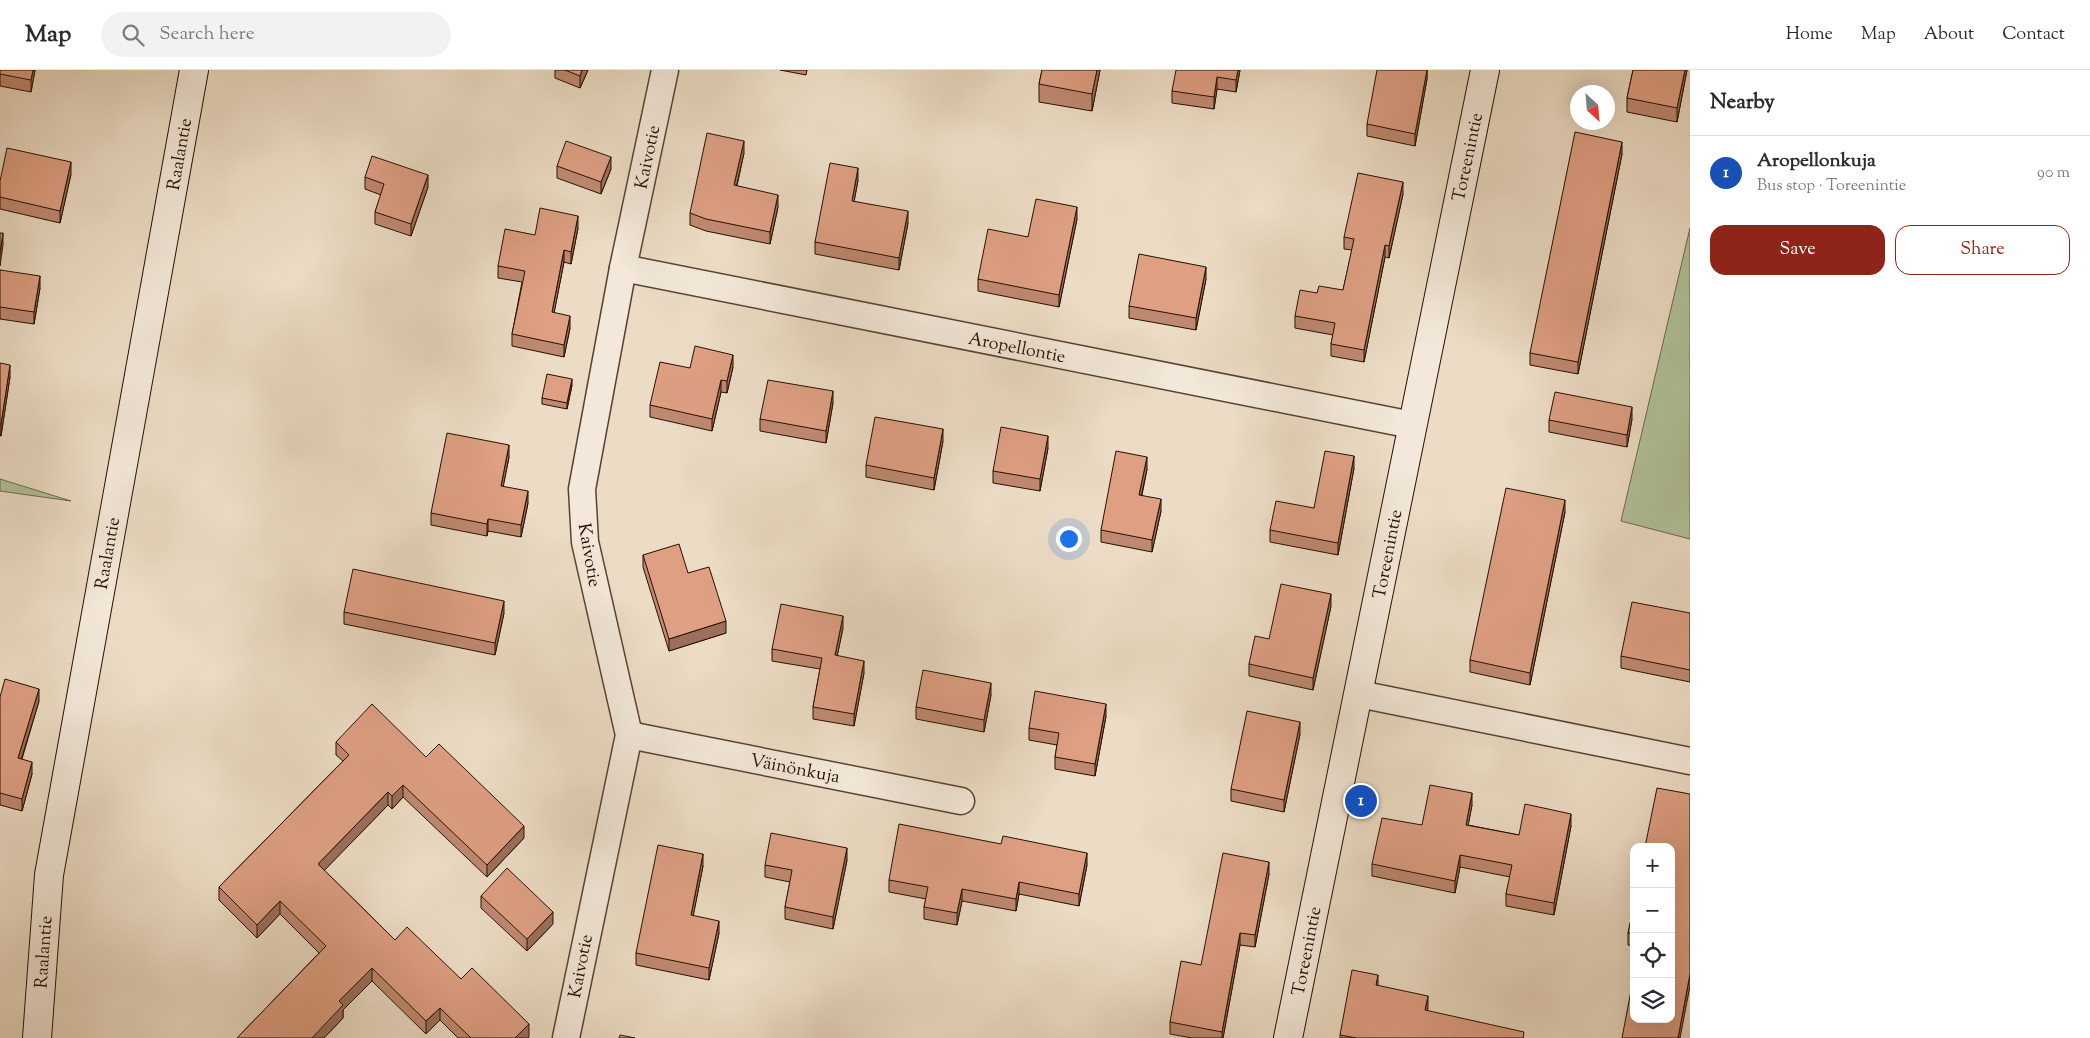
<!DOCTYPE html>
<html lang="en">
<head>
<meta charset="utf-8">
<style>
	body { margin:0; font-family:"Sorts Mill Goudy",serif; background:#f2f2f3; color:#2b2b33 }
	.controls { position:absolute; right:15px; bottom:15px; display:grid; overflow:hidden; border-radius:10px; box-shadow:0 5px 20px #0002 }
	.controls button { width:45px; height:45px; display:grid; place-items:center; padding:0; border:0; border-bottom:1px solid #e1e1e2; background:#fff; color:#2b2b33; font:25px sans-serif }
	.compass { position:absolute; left:1570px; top:15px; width:45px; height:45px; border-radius:50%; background:#fff; box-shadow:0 5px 20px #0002; rotate:154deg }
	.you { position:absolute; left:1068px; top:468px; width:18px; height:18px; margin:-12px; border:4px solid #fff; border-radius:50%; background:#1a73e8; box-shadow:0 0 0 8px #1a73e833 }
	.badge { display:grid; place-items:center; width:32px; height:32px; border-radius:50%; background:#8f2418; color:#fff; font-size:16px; font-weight:700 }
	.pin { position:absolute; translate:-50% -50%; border:2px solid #fff; box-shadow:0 1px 5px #0006 }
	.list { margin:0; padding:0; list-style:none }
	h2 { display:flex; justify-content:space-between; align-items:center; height:65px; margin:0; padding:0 20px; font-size:21px }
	h2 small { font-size:16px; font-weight:400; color:#7c7c81 }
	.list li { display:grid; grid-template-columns:32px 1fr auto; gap:15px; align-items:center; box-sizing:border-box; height:75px; padding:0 20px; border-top:1px solid #e1e1e2 }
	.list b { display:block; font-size:19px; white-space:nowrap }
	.list p { margin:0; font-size:16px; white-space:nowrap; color:#7c7c81 }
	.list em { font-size:16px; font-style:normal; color:#7c7c81 }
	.actions { display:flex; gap:10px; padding:15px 20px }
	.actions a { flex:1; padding:11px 0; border:1px solid #8f2418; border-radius:15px; text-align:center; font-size:18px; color:#8f2418 }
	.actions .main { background:#8f2418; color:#fff }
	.icon { flex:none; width:28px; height:28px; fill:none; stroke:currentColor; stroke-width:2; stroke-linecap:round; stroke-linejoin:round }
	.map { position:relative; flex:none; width:1690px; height:968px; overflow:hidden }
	header { display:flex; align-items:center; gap:30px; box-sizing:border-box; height:70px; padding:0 25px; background:#fff; border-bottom:1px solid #e1e1e2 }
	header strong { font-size:24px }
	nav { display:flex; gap:28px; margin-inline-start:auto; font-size:18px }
	.search { width:350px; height:45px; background:#f2f2f3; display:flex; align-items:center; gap:12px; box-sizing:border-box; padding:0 18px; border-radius:28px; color:#7c7c81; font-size:19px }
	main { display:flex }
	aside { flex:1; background:#fff }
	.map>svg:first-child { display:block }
	.green { fill:#b1c29a; stroke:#6c694d }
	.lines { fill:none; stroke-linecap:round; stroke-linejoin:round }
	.street-casing { stroke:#584331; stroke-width:29 }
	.secondary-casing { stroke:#261000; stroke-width:30 }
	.street { stroke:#f3e8d9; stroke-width:26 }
	.secondary { stroke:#f3e8d9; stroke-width:28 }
	.wall { fill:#bf8971; stroke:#261000 }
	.shaded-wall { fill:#9b6f5c; stroke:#261000 }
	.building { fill:#de9f83; stroke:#261000 }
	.labels { text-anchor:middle; stroke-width:4.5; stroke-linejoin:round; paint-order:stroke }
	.street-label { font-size:18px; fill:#261000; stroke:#f3e8d9 }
</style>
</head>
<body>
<header>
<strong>Map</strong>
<div class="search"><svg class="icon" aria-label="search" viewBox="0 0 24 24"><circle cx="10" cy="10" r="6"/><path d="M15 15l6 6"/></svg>Search here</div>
<nav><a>Home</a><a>Map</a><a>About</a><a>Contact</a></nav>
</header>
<main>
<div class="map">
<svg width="1690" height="968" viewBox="0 0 1690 968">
	<rect width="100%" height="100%" fill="#ecdcc5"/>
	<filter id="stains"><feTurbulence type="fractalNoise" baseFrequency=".004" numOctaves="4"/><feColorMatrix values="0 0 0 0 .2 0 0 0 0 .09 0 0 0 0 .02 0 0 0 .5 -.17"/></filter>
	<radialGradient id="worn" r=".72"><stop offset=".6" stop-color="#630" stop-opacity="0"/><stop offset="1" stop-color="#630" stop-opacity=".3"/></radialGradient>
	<!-- green -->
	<g class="green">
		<path d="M1690,158v311l-69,-18z"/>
		<path d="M0,409l71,22 -71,-10z"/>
	</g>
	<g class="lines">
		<!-- street casing -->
		<g class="street-casing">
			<g id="street">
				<path d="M623,198l789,157"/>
				<path d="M1359,624l331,67"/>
				<path d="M629,665l332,66"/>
				<path d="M566,968l63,-303 -44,-193 -3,-53 41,-221 42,-198"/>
			</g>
		</g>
		<!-- secondary casing -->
		<g class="secondary-casing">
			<g id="secondary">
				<path d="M37,968l12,-163 145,-805"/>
				<path d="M1288,968l197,-968"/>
			</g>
		</g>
		<!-- street -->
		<use href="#street" class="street"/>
		<!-- secondary -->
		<use href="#secondary" class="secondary"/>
	</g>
	<!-- wall -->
	<g class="wall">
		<path d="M0,0h35l-4,22 -31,-6z"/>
		<path d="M555,0h33l-8,18 -25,-10z"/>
		<path d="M780,0h27l-1,5z"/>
		<path d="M1042,0h58l-8,41 -53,-9v-18z"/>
		<path d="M1240,0l-4,22 -19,-3 -3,20 -42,-6v-12z"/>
		<path d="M1427,0v9l-12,67 -48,-10v-12z"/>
		<path d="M1633,0h54l-10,52 -50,-10v-14z"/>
		<path d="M744,83l-7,33 41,21 -8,37 -64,-13 -16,-6v-12z"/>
		<path d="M1622,84l-44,220 -48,-9v-12z"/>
		<path d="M557,96l54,3 -10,25 -44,-16z"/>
		<path d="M71,104l-11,49 -60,-14v-28z"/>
		<path d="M365,107l63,10 -17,49 -36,-12v-12l6,-17 -16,-6z"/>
		<path d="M858,110l-4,21 54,22 -9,47 -84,-16v-12z"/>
		<path d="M1403,124l-14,64 -4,-1 -21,105 -33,-6v-12l2,-9 -38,-7v-12l22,-23 26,-3 9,-40 -8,-1v-12z"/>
		<path d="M1077,149l-18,88 -81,-16v-12l50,-42z"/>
		<path d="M578,158l-7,36 -7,-2 -10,50 16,16 -6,29 -52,-11v-12l10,-52 -24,-4v-12l37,-31z"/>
		<path d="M0,200l40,18 -6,36 -34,-5z"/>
		<path d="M1206,209l-10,51 -67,-12v-12z"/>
		<path d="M0,293l10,14 -9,59h-1z"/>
		<path d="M733,297l-6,26 -6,-1 -9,39 -62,-14v-12l40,-37z"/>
		<path d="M572,315l-5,24 -25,-5v-6z"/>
		<path d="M833,333l-7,40 -66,-12v-12z"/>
		<path d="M1632,349l-5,28 -78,-15v-12z"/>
		<path d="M943,371l-9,49 -68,-13v-12z"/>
		<path d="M1048,378l-8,43 -47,-8v-12z"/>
		<path d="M509,387l-6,29 25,17 -7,34 -33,-6 -1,5 -56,-11v-12z"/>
		<path d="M1354,398l-16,87 -68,-13v-12l44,-22z"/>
		<path d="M1147,399l-5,26 19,16 -9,41 -51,-10v-12z"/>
		<path d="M1565,442l-35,173 -60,-13v-12z"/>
		<path d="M643,485l45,18 38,60 -57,18 -26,-84z"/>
		<path d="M1331,536l-18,84 -64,-14v-12l20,-25z"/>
		<path d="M344,542l160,1 -9,42 -151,-31z"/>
		<path d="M1690,543v69l-69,-14v-12z"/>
		<path d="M843,558l-6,28 27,17 -10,53 -41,-7v-12l7,-38 -48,-8v-12z"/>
		<path d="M991,625l-7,37 -68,-13v-12z"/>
		<path d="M0,627l39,4 -17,58 10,15 -10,37 -22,-6z"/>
		<path d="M1106,646l-11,60 -40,-7v-12l2,-12 -28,-5v-12z"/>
		<path d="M1300,664l-16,78 -53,-11v-12z"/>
		<path d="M336,672l90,15 98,81 -37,39 -84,-80 -11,12 -4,-4 -64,65 71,70 66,39 68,58 -1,1h-70l-18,-18 -14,14 -54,-53 -29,29v8l-19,20h-87l82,-85 -39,-39 -23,24 -38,-38v-13l124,-126 -7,-6z"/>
		<path d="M1472,735l-4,20 51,10 52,-9 -17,89 -48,-9v-12l4,-17 -50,-10 -5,26 -83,-17v-12z"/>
		<path d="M847,790l-14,69 -48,-10v-12l5,-25 -25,-5v-12z"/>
		<path d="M1087,795l-8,41 -60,-12 -3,17 -54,-10 -5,24 -33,-6v-12l2,-8 -37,-7v-12z"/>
		<path d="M703,796l-10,50 26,17 -10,47 -73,-15v-12z"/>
		<path d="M1269,804l-14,73 -15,-2 -17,93h-31l-22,-4v-12l31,-57z"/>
		<path d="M481,826l72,28 -26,27 -46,-43z"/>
		<path d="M1634,836v40l-6,-1v-12z"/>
		<path d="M1378,916l50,22 -1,3 97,27h-184v-3z"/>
	</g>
	<!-- shaded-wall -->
	<g class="shaded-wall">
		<path d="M33,0h2l-4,22v-12z"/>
		<path d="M582,0h6l-8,18v-12z"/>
		<path d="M1097,0h3l-8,41v-17z"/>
		<path d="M1238,0h2l-4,22v-12z"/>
		<path d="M1427,0v9l-12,67v-12z"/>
		<path d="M1685,0h2l-10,52v-14z"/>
		<path d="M1217,7v12l-3,20v-12z"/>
		<path d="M744,71v12l-10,44v-12z"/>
		<path d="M1622,72v12l-44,220v-12z"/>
		<path d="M611,87v12l-10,25v-12z"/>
		<path d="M71,92v12l-11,49v-12z"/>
		<path d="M858,98v12l-6,33v-12z"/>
		<path d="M428,105v12l-17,49v-12z"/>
		<path d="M1403,112v12l-14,64v-12z"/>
		<path d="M778,125v12l-8,37v-12z"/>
		<path d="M1077,137v12l-18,88v-12z"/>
		<path d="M908,141v12l-9,47v-12z"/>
		<path d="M578,146v12l-7,36v-12z"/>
		<path d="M3,163v12l-3,21v-12z"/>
		<path d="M1385,175v12l-21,105v-12z"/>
		<path d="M564,180v12l-12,62v-12z"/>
		<path d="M1206,197v12l-10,51v-12z"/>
		<path d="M40,206v12l-6,36v-12z"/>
		<path d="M570,246v12l-6,29v-12z"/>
		<path d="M733,285v12l-6,26v-12z"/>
		<path d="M10,295v12l-9,59v-12z"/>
		<path d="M572,309v6l-5,24v-6z"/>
		<path d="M721,310v12l-9,39v-12z"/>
		<path d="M833,321v12l-7,40v-12z"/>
		<path d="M1632,337v12l-5,28v-12z"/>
		<path d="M943,359v12l-9,49v-12z"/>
		<path d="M1048,366v12l-8,43v-12z"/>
		<path d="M509,375v12l-8,41v-12z"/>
		<path d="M1354,386v12l-16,87v-12z"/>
		<path d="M1147,387v12l-8,38v-12z"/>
		<path d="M528,421v12l-7,34v-12z"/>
		<path d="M1161,429v12l-9,41v-12z"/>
		<path d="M1565,430v12l-35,173v-12z"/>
		<path d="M488,449v12l-1,5v-12z"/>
		<path d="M1331,524v12l-18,84v-12z"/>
		<path d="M504,531v12l-9,42v-12z"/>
		<path d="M843,546v12l-8,39v-12z"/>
		<path d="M726,551v12l-57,18v-12z"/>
		<path d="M864,591v12l-10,53v-12z"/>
		<path d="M991,613v12l-7,37v-12z"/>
		<path d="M39,619v12l-21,69v-12z"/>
		<path d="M1106,634v12l-11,60v-12z"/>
		<path d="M1300,652v12l-16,78v-12z"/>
		<path d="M32,692v12l-10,37v-12z"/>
		<path d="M403,715v12l-11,12v-13z"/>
		<path d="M388,722v13l-70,72v-13z"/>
		<path d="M1472,723v12l-6,32v-12z"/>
		<path d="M1571,744v12l-17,89v-12z"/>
		<path d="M524,756v12l-37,39v-12z"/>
		<path d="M847,778v12l-14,69v-12z"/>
		<path d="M1087,783v12l-8,41v-12z"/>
		<path d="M703,784v12l-12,61v-12z"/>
		<path d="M1460,785v12l-5,26v-12z"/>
		<path d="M1269,792v12l-14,73v-12z"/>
		<path d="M1019,812v12l-3,17v-12z"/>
		<path d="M962,819v12l-5,24v-12z"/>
		<path d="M280,831v13l-23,24v-13z"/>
		<path d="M553,842v12l-26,27v-12z"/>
		<path d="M719,851v12l-10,47v-12z"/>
		<path d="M1240,863v12l-17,93h-1v-6z"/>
		<path d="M372,898v13l-29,29v8l-19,20h-12l27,-37z"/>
		<path d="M1690,904v12l-10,52h-2z"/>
		<path d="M1378,905v12l-2,-2z"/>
		<path d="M1428,926v12l-3,14v-12z"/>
		<path d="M440,938v12l-14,14v-13z"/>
		<path d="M529,954v13l-1,1h-13z"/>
	</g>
	<!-- building -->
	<g class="building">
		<path d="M0,0h33l-2,10 -31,-6z"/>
		<path d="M565,0h17l-2,6z"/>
		<path d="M1042,0h55l-5,24 -53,-10z"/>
		<path d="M1176,0h62l-2,10 -19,-3 -3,20 -42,-6z"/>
		<path d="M1377,0h50l-12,64 -48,-10z"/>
		<path d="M1633,0h52l-8,38 -50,-10z"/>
		<path d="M1575,62l47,10 -44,220 -48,-9z"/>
		<path d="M707,63l37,8 -10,44 44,10 -8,37 -64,-13 -16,-6z"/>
		<path d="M566,71l45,16 -10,25 -44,-16z"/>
		<path d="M7,78l64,14 -11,49 -60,-14v-16z"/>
		<path d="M372,86l56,19 -17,49 -36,-12 9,-28 -19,-7z"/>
		<path d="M830,93l28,5 -6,33 56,10 -9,47 -84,-16z"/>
		<path d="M1358,103l45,9 -14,64 -4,-1 -21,105 -33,-6 4,-21 -40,-7 5,-26 17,3 2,-7 24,4 11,-51 -10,-2z"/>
		<path d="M1036,129l41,8 -18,88 -81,-16 10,-50 40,8z"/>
		<path d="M540,138l38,8 -7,36 -7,-2 -12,62 18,4 -6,29 -52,-11 13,-63 -27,-5 7,-37 30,6z"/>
		<path d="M0,163h3l-3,21z"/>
		<path d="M1139,184l67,13 -10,51 -67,-12z"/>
		<path d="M0,200l40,6 -6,36 -34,-5z"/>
		<path d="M695,276l38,9 -6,26 -6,-1 -9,39 -62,-14 10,-43 30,6z"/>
		<path d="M0,293l10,2 -9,59h-1z"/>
		<path d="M547,304l25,5 -5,24 -25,-5z"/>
		<path d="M768,310l65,11 -7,40 -66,-12z"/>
		<path d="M1555,322l77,15 -5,28 -78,-15z"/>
		<path d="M875,347l68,12 -9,49 -68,-13z"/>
		<path d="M1001,357l47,9 -8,43 -47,-8z"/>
		<path d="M447,363l62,12 -8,41 27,5 -7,34 -33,-6 -1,5 -56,-11z"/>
		<path d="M1116,381l31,6 -8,38 22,4 -9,41 -51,-10z"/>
		<path d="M1325,381l29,5 -16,87 -68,-13 6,-29 38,7z"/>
		<path d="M1506,418l59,12 -35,173 -60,-13z"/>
		<path d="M679,474l9,29 21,-6 17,54 -57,18 -26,-84z"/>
		<path d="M353,499l151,32 -9,42 -151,-31z"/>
		<path d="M1281,514l50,10 -18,84 -64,-14 6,-28 14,3z"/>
		<path d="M1632,532l58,11v57l-69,-14z"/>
		<path d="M781,534l62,12 -8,39 29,6 -10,53 -41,-7 9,-49 -50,-9z"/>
		<path d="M923,600l68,13 -7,37 -68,-13z"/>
		<path d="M5,609l34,10 -21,69 14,4 -10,37 -22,-6v-96z"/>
		<path d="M1035,621l71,13 -11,60 -40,-7 4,-24 -30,-5z"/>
		<path d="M372,634l54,53 13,-13 85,82 -37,39 -84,-80 -11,11 -4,-4 -70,72 77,76 12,-13 54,52 11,-11 57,56 -14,14h-44l-31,-30 -14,13 -54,-53 -33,33 4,4 -31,33h-75l89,-92 -46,-45 -23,24 -38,-38 130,-132 -13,-13z"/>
		<path d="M1247,641l53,11 -16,78 -53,-11z"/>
		<path d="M1430,715l42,8 -6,32 53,10 6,-31 46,10 -17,89 -48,-9 6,-29 -52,-10 -5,26 -83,-17 10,-46 40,7z"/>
		<path d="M1657,718l33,6v180l-12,64h-56l12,-63v44h37v-172h-26z"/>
		<path d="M899,754l102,20 2,-8 84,17 -8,41 -60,-12 -3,17 -54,-10 -5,24 -33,-6 4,-20 -39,-7z"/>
		<path d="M771,763l76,15 -14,69 -48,-10 7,-37 -27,-5z"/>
		<path d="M658,775l45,9 -12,61 28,6 -10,47 -73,-15z"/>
		<path d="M1223,783l46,9 -14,73 -15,-2 -18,99 -52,-10 11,-61 20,4z"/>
		<path d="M507,798l46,44 -26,27 -46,-43z"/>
		<path d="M1634,836v28l-6,-1z"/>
		<path d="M1352,900l26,5 -2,10 52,11 -3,14 99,22 -1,6h-166l-17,-3z"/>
		<path d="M620,965l15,3h-16z"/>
	</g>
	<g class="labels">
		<!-- street labels -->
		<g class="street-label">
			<text transform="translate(179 84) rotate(-80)" y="6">Raalantie</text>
			<text transform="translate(647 87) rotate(-78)" y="6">Kaivotie</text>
			<text transform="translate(1467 87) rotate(-78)" y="6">Toreenintie</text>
			<text transform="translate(1017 277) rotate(11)" y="6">Aropellontie</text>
			<text transform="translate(107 483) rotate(-80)" y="6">Raalantie</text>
			<text transform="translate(1387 484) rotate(-79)" y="6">Toreenintie</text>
			<text transform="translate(590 485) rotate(80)" y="6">Kaivotie</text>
			<text transform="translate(795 698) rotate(11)" y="6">Väinönkuja</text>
			<text transform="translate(1306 881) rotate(-79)" y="6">Toreenintie</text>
			<text transform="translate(43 882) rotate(-86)" y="6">Raalantie</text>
			<text transform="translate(580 896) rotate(-79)" y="6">Kaivotie</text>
		</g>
	</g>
	<rect width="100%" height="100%" filter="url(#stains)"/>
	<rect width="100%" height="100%" fill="url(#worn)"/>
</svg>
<div class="controls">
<button>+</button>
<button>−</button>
<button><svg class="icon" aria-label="locate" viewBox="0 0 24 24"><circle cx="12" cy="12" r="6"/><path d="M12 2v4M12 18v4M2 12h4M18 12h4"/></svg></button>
<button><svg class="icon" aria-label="layers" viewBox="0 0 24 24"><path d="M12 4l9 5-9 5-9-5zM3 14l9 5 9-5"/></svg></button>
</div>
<svg class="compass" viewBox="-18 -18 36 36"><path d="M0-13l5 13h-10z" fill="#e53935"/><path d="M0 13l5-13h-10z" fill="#7c7c81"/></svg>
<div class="you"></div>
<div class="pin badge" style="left:1361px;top:731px;background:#1a4fb4">1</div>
</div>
<aside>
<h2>Nearby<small></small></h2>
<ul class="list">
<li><span class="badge" style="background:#1a4fb4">1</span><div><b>Aropellonkuja</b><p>Bus stop · Toreenintie</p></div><em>90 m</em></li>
</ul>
<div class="actions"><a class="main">Save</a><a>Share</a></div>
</aside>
</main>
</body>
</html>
